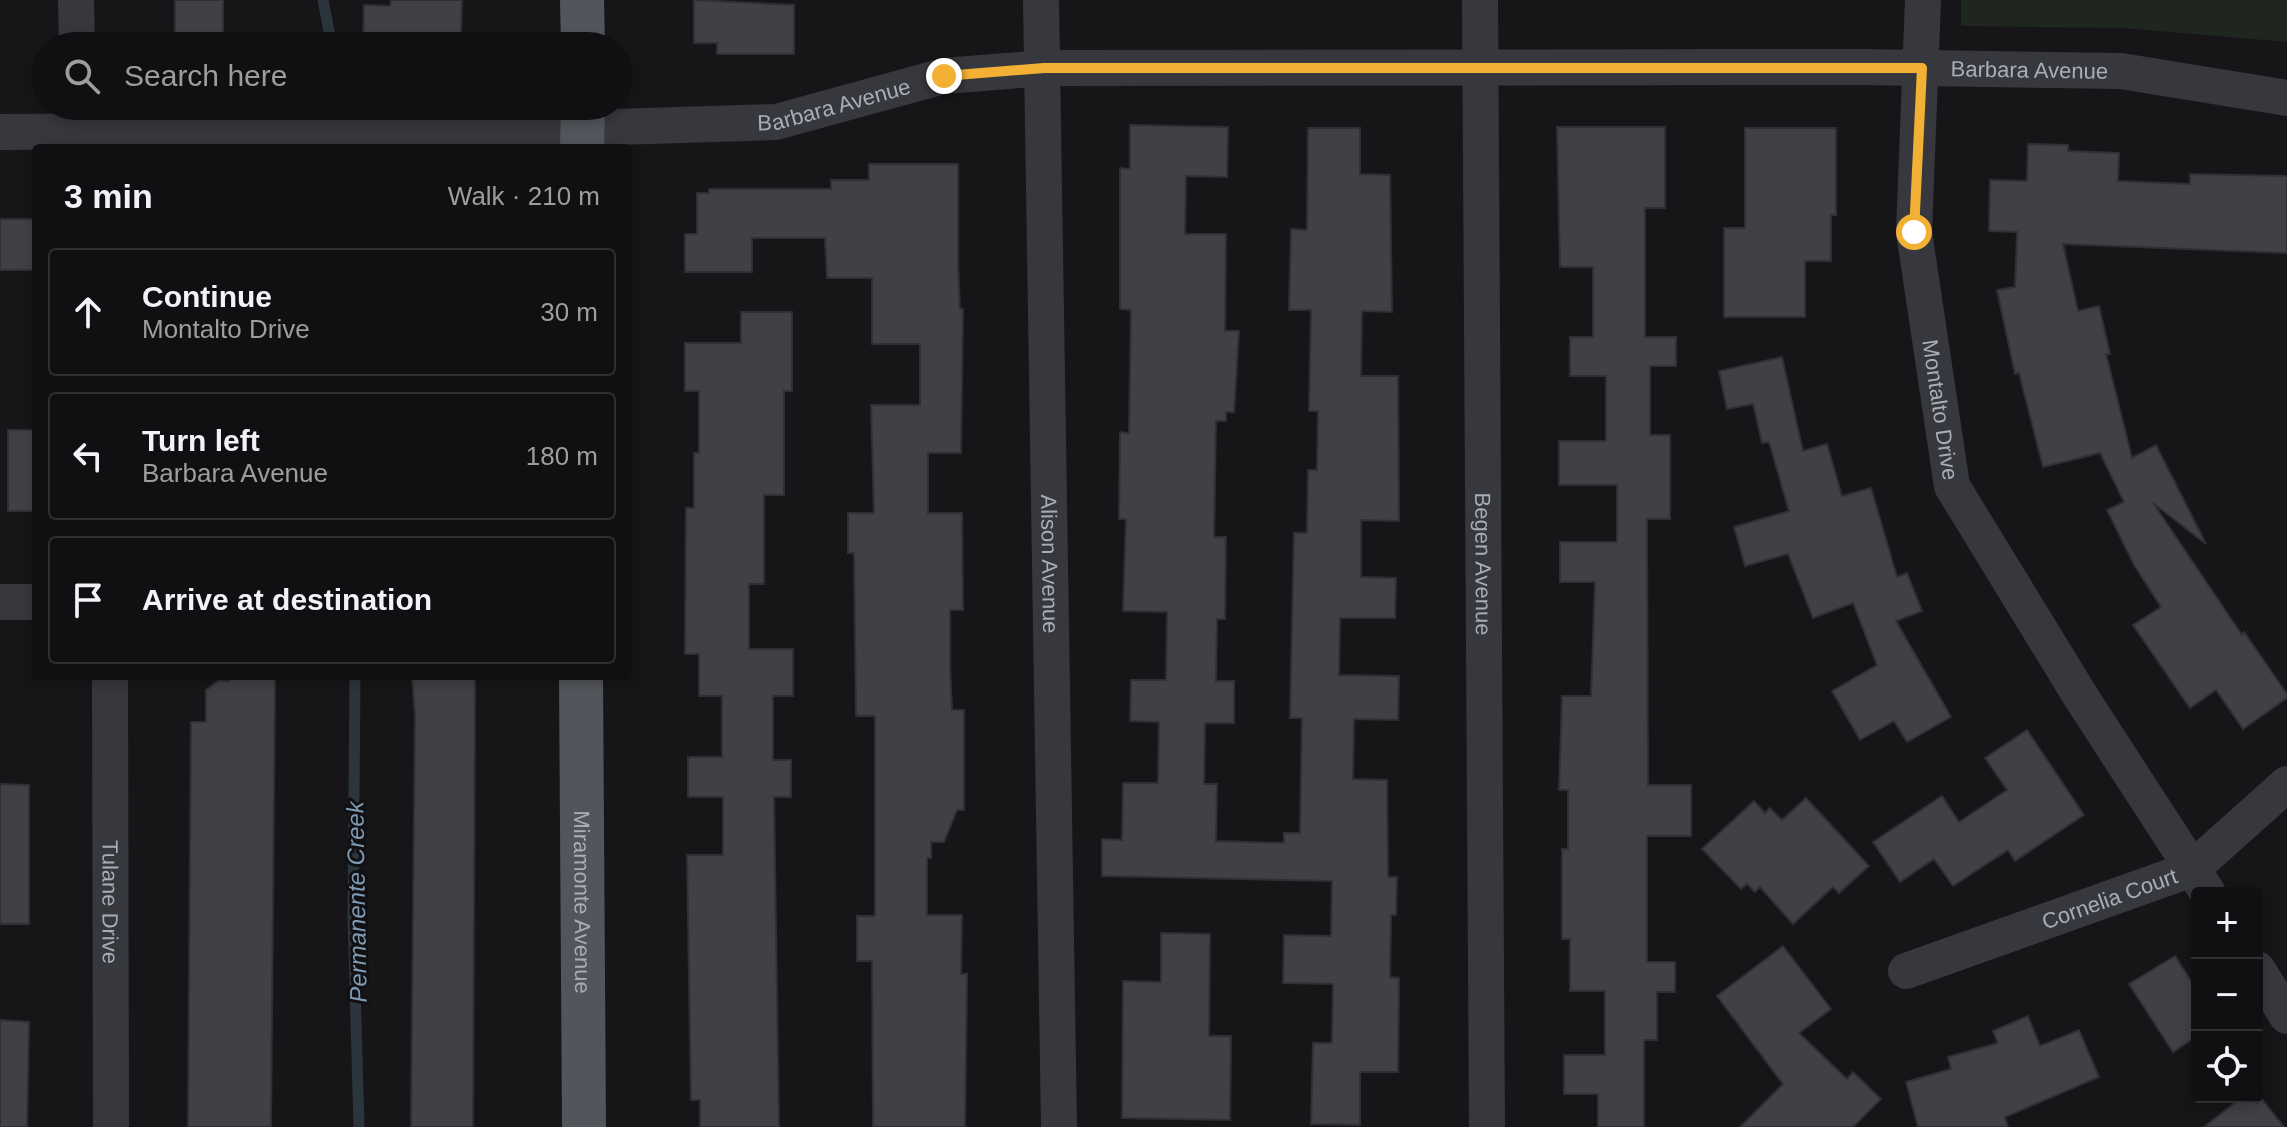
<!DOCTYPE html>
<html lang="en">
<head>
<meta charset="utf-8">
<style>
	body { margin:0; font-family:Arial,sans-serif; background:#19191b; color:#f1f3f6 }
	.controls { position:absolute; right:24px; bottom:24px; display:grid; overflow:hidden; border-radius:8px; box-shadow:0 4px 12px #0003 }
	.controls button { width:72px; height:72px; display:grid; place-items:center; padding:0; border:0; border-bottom:2px solid #303032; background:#101012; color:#f1f3f6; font:40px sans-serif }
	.stop { position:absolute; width:24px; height:24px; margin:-18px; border:6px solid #f2b134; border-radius:50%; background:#fff }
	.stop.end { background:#f2b134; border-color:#fff; box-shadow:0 2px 8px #0008 }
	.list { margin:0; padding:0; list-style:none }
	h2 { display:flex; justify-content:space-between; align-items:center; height:104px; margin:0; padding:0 32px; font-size:34px }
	h2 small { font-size:26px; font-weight:400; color:#9c9d9f }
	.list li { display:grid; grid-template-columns:52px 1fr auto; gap:24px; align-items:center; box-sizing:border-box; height:128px; margin:0 16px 16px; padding:0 16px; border:2px solid #303032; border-radius:8px }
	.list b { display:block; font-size:30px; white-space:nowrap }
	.list p { margin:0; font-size:26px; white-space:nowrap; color:#9c9d9f }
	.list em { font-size:26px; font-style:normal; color:#9c9d9f }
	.icon { flex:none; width:44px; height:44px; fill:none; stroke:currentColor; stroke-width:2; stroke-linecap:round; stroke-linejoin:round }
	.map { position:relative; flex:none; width:2287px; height:1127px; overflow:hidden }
	.search { position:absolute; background:#101012; box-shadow:0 4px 12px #0003; left:32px; top:32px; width:600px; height:88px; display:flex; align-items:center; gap:20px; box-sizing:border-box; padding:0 28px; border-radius:44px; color:#9c9d9f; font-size:30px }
	.panel { position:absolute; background:#101012; box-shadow:0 4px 12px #0003; left:32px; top:144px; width:600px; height:536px; border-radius:8px }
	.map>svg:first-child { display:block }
	.green { fill:#1e261f }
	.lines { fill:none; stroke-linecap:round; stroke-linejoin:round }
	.stream { stroke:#2c353c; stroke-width:11 }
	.building { fill:#404145; stroke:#303034; stroke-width:2 }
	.minor { stroke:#37383d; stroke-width:36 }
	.major { stroke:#53555c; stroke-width:44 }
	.route { stroke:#f2b134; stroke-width:10 }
	.labels { text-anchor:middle; stroke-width:6; stroke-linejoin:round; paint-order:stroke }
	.street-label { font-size:22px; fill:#a8adb8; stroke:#111113 }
	.water-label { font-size:24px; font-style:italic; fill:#7f9bb3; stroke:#111113 }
</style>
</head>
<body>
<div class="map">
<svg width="2287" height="1127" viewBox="0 0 2287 1127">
	<rect width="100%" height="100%" fill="#161618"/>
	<!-- green -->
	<path class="green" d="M1961,0h326v42l-165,-14 -161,-2z"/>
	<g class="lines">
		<!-- stream -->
		<g class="stream">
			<path d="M323,0l9,46"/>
			<path d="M355,676l-2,239 6,212"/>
		</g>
	</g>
	<!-- building -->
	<g class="building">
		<rect x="175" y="0" width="48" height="46"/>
		<path d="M391,0h71l-1,40 -51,-2v6l-47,-1 1,-38 26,1z"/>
		<path d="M694,0l100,5v49h-77v-11h-23z"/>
		<path d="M1130,125l98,2 -1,50 -41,-1 -1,58h41l-1,97h14l-5,81h-8v9h-10l-2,116h12l-1,82h-8l-1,62h18v42h-29l-1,61h13l-1,57 68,2v-10h16l2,-115h-12l4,-185h13l1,-63h9l1,-59h-9l2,-101h-22l2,-81 16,1 1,-102h52v46l30,1 2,137 -30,-1 -1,65h37l1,145 -38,-1v57l35,1 -1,40h-55l-1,57 60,1 -1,44 -44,-1 -1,60 34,1 1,97h9l-1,38h-5l-1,62 9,1 -1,94h-38v53l-49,-1 2,-81h19l1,-59 -50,-1 1,-48 47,1 1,-55 -230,-5v-37l20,1 1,-57h35l1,-61 -29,-1 1,-41h35l1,-68 -44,-1 3,-92h-7l1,-87 9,1 2,-123 -11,-1v-141l10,1z"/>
		<path d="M1557,127h108v81h-20v129h31v29h-26v69h20v84h-23l1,266h43v51h-44v126h28v30h-18v48h-13v87h-46v-33h-34v-39h41v-64h-35v-52h-8v-90h6v-59h-9l3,-94h29l4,-114h-35v-40h57v-57h-58v-44h47v-65h-36v-39h23v-70h-33z"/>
		<path d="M1745,128h91v87h-5v46h-26v56h-81v-89h21z"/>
		<path d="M2028,144l40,1v6l51,2 -1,28 72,3v-10l97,2v77l-224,-9 15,67 21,-5 11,48h-4l26,104 24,-13 50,99 -53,-41 89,132 2,-3 43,62v4l-44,31 -27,-39 -26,18 -57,-83 28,-18 -27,-42 -27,-55 17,-8 -24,-49 -57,14 -24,-94 -4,1 -18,-84 18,-3 2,-55 -28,-1 1,-51 37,1z"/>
		<path d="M869,164h89v101l2,44h3l-2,144h-33v60h34l1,97h-13v57l2,43h12v100h-7l-13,32h-13v16h-4v57h35l-1,59h6l-2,153h-92l-1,-166h-15v-45h18v-200h-19l-2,-163h-6v-40h26l-3,-108h49v-61h-48v-66h-45l-2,-40h-73v34h-67v-38h12v-41h12v-4h122v-9h38z"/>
		<rect x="0" y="219" width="36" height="51"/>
		<path d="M741,312h51v79h-8v104h-20v89h-15v65h44v47h-20v64h18v37h-17l5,330h-79v-27h-9l-4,-245h36v-58h-35v-40h34v-61h-23v-42h-14l1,-146h8v-55h5v-62h-14v-48h56z"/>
		<path d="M1782,357l21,94 24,-7 15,52 29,-8 26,89 10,-4 15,38 -26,10 55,96 -44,25 -13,-21 -34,19 -28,-49 45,-26 -24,-62 -40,15 -25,-64 -43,12 -11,-39 55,-16 -20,-69 -7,1 -9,-39 -26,5 -8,-38z"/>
		<rect x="8" y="430" width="28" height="81"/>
		<path d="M229,676h46l-4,451h-83l3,-405h15v-32l12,-9h11z"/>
		<path d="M412,676h63l-2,451h-62l4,-411z"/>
		<path d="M2027,730l57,85 -69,46 -7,-11 -55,36 -19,-27 -34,23 -27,-40 69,-46 17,26 48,-32 -22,-32z"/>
		<path d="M0,784l29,1v139h-29z"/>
		<path d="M1806,798l63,68 -30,27 -6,-6 -40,37 -33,-37 -5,5 -8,-8 -6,5 -39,-40 52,-48 11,12 5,-5 12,12z"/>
		<path d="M1161,933l49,1 -1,102h22l-1,84 -108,-2 1,-137 38,1z"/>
		<path d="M1783,946l48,63 -32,24 48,46 6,-7 28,27 -28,28h-113l43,-43 -66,-88z"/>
		<path d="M2175,956l22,34v46l-24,16 -44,-68z"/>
		<path d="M2028,1016l12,30 39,-16 20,47 -94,40 3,10h-90l-12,-45 45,-13 -3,-12 50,-14 -5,-12z"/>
		<path d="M0,1020l29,2 -2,105h-27z"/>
		<path d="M2257,1093l27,34h-80l38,-30h15z"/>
	</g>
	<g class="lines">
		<!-- minor -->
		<g class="minor">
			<path d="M76,0l1,46"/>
			<path id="s1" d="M1041,0l18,1127"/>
			<path id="s2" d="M1480,0l7,1127"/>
			<path id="s3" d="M1923,0l-9,232 38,254 129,211 127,196"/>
			<path id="s4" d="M0,132l582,-4 194,-6 168,-46 100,-8 817,-1 260,4 166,27"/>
			<path d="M0,602h36"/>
			<path id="s5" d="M110,676l1,451"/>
			<path d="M2257,969l30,47"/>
			<path id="s6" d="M1906,971l286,-102 95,-85"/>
		</g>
		<!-- major -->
		<g class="major">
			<path d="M582,0l1,46"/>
			<path d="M582,148l1,-42"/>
			<path id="s7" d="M581,676l3,451"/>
		</g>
	</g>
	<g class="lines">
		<!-- route -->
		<path class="route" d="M944,76l100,-8h878l-8,164"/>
	</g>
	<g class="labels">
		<!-- street labels -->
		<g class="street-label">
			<text dy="8" stroke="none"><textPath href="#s4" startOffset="2036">Barbara Avenue</textPath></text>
			<text dy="8" stroke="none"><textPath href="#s4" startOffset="836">Barbara Avenue</textPath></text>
			<text dy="8" stroke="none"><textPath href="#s3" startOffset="412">Montalto Drive</textPath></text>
			<text dy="8" stroke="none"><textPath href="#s1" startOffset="564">Alison Avenue</textPath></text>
			<text dy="8" stroke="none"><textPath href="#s2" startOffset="564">Begen Avenue</textPath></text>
			<text dy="8" stroke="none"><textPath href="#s6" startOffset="216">Cornelia Court</textPath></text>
			<text dy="8" stroke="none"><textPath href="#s5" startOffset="226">Tulane Drive</textPath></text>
			<text dy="8" stroke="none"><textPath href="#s7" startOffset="226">Miramonte Avenue</textPath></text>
		</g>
		<!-- water labels -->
		<g class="water-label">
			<text transform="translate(357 902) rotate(-91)" y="8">Permanente Creek</text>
		</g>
	</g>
</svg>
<div class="controls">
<button>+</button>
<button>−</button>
<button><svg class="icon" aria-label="locate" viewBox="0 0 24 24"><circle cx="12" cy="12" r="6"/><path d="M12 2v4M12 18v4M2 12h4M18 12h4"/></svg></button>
</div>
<div class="stop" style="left:1914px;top:232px"></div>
<div class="stop end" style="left:944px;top:76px"></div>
<div class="search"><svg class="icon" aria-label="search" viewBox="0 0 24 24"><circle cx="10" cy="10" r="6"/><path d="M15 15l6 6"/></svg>Search here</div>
<section class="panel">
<h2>3 min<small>Walk · 210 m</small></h2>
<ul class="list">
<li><svg class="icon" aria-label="ahead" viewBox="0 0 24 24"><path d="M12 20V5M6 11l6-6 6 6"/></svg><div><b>Continue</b><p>Montalto Drive</p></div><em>30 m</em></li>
<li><svg class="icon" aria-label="left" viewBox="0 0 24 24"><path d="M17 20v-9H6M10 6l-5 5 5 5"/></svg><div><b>Turn left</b><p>Barbara Avenue</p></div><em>180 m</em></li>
<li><svg class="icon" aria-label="arrive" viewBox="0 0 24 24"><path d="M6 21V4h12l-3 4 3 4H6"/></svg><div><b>Arrive at destination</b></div></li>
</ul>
</section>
</div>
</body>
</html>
